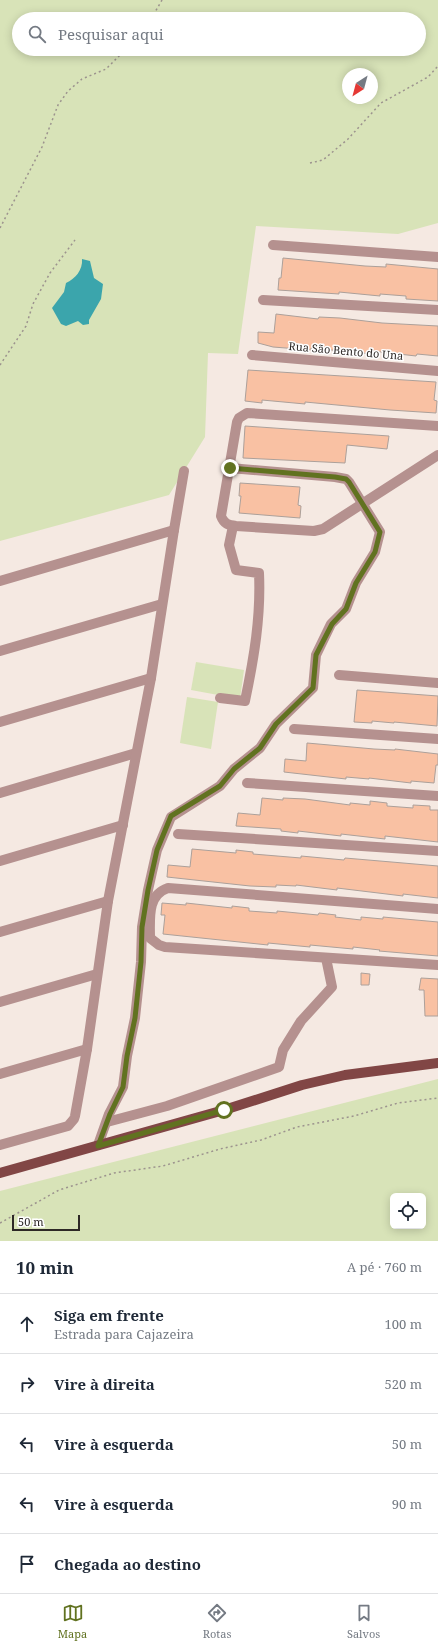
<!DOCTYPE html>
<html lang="pt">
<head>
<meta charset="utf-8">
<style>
	body { margin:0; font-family:"Noto Serif",serif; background:#f6f6f7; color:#1f2937 }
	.controls { position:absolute; right:12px; bottom:12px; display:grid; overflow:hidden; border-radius:6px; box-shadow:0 2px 10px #0003 }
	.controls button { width:36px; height:36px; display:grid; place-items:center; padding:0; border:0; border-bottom:1px solid #e0e1e3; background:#fff; color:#1f2937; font:20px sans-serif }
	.compass { position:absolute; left:342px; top:68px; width:36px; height:36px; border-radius:50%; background:#fff; box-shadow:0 2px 10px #0003; rotate:216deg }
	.scale { position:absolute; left:12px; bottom:10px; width:68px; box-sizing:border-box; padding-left:4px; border:2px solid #2d2826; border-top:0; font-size:11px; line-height:14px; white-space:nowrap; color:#2d2826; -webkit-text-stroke:3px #fff; paint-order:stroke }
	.stop { position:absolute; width:12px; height:12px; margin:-9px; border:3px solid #617220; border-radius:50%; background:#fff }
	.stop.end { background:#617220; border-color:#fff; box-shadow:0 1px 4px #0008 }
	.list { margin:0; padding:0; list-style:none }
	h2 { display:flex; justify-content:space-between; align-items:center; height:52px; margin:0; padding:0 16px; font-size:17px }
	h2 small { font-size:13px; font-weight:400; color:#747a83 }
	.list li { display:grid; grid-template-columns:26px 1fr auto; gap:12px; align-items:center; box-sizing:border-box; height:60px; padding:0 16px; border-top:1px solid #e0e1e3 }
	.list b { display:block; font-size:15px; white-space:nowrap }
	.list p { margin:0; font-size:13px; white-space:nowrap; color:#747a83 }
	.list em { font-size:13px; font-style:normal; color:#747a83 }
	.icon { flex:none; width:22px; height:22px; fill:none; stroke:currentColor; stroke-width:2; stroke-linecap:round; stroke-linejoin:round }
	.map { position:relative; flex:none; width:438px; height:1241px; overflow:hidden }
	.search { position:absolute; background:#fff; box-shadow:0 2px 10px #0003; left:12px; right:12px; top:12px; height:44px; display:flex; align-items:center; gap:10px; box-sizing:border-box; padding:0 14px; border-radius:22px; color:#747a83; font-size:15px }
	.sheet { height:352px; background:#fff }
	nav { display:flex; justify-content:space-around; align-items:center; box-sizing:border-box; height:56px; border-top:1px solid #e0e1e3; background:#fff; font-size:11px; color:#747a83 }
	nav a { display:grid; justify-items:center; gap:2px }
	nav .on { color:#617220 }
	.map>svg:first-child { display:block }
	.green { fill:#d8e3b8; fill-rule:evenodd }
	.water { fill:#3ba5ac }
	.building { fill:#f9c1a3; stroke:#aca09a }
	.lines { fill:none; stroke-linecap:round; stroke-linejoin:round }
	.path { stroke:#9c938e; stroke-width:1.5; stroke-dasharray:2 3; stroke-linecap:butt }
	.street { stroke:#b5918f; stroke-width:10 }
	.primary { stroke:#814645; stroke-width:10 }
	.route { stroke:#617220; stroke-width:5 }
	.labels { text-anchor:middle; stroke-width:3; stroke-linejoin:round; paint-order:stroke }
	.street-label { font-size:11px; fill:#2d2826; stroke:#fff }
</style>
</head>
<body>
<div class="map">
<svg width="438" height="1241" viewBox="0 0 438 1241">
	<rect width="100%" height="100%" fill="#f5e9e2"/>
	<!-- green -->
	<g class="green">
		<path d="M0,0h438v223l-40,11 -142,-8 -18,128 -30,-1 -3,84 -36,58 -169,46zM19,19h400v30h-400zM348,74h24v24h-24z"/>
		<path d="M196,662l48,8 -4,29 -49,-9z"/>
		<path d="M187,697l31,5 -7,47 -31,-6z"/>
		<path d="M438,1079v162h-438v-50zM393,1196h30v30h-30z"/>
	</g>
	<!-- water -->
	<path class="water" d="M82,259l8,2 4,17 9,6 -2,15 -12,21v4l-6,1 -5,-4 -12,5 -5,-2 -9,-16 12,-16 2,-9c9,-4 17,-13 16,-24z"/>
	<!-- building -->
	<g class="building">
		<path d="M283,258l82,8 21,1v-3l52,5v32l-32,-2v-3l-26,-2v2l-41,-4v2l-61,-4 1,-12h2z"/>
		<path d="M276,314l42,5 1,-2 21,1 42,5 56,3v30l-21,-2 -1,2 -43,-5 -1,3 -61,-6v2l-38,-3 -15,-4v-11l16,1z"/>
		<path d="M248,370l188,12 -2,18 3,1 -1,12 -46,-3 -85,-8v2l-43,-4v3l-17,-2z"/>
		<path d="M245,426l144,10 -2,13 -40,-4 -2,18 -102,-5z"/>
		<path d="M240,483l60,4 -2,18 3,1 -1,12 -61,-5 2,-17h-2z"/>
		<path d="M357,690l81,6 -1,30 -43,-4v1l-22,-2v2l-18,-1z"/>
		<path d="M307,743l67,6 21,1v-1l43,5v11h-2l-2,18 -23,-2v2l-42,-5v1l-23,-2v2l-62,-7 1,-13 21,2z"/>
		<path d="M262,798l21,2v-2l22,1 45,6v-2l20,2v-4l17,2v3l26,2v-3l17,1v4h8v32l-53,-6v3l-44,-5v2l-43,-5v2l-17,-2v-2l-45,-3 2,-13 22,2z"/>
		<path d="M192,849l44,4v-3l17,2v2l48,4v-2l43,4 1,-2 93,8v32l-35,-4v2l-66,-8v2l-41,-5v1l-20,-1v2l-26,-1 -83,-9 1,-12 22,2z"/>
		<path d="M162,903l24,2v-2l46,5v-2l17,2v3l28,2v-2l41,4 1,-2 17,2 -1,2 26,3v-3l22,2v-2l55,5v34l-59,-5 1,-1 -27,-3v2l-43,-4v2l-42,-4v2l-105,-11 2,-19h-4z"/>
		<path d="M361,973l9,1 -1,11h-8z"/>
		<path d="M421,978l17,1v37h-13l-1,-26h-5z"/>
	</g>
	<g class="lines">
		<!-- path -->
		<g class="path">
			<path d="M151,19l11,-19"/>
			<path d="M310,163l13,-3 25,-21 33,-36 47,-26 10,-11"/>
			<path d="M0,228l42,-81 16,-42 10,-14 14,-12 24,-10 20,-20"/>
			<path d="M0,365l26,-39 7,-22 17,-31 25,-33"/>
			<path d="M0,1223l59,-33 55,-17 49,-7 57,-17 41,-9 36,-13 57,-11 44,-13 40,-5"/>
		</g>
		<!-- street -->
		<g class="street">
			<path d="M273,245l165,12"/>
			<path d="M263,300l175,10"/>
			<path d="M252,355l186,16"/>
			<path d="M438,426l-191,-13 -8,5 -2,4 -16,94c3,8 7,9 15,10l78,5 9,-2 115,-74"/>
			<path d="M0,581l174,-51"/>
			<path d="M0,651l162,-47"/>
			<path d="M339,675l99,8"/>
			<path d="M220,698l25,3c9,-43 16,-84 14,-128l-23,-3 -7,-25 4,-19"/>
			<path d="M0,722l151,-44"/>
			<path d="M294,729l144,10"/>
			<path d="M247,783l191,13"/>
			<path d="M0,793l136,-40"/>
			<path d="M178,834l260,17"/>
			<path d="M0,861l123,-36"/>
			<path d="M438,909l-270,-21c-21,7 -18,30 -18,50l9,7 6,2 273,18"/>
			<path d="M0,932l108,-31"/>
			<path d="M0,1002l97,-28"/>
			<path d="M0,1074l87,-25"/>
			<path d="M107,1122l60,-16 112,-39 4,-17 18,-29 31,-34 -6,-29"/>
			<path d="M0,1145l68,-19 6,-7 1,-3 12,-67 21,-148 43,-223 23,-148 10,-59"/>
			<path d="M98,1145l11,-31 14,-27 4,-31 8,-38 6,-56 1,-35 6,-37 9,-40 14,-33 49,-31 14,-17 26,-21 16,-24 37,-36 3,-33 15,-31 15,-15 10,-26 19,-31 5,-20 -31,-50 -3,-3 -11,-2 -105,-9"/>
		</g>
		<!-- primary -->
		<path class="primary" d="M0,1173l224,-63 78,-25 43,-10 93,-12"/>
	</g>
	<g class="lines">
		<!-- route -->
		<path class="route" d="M224,1110l-126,36 12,-32 13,-27 4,-31 8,-38 6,-56 1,-35 6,-37 9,-40 14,-34 49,-30 14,-17 26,-21 16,-24 37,-36 3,-33 16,-31 14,-15 10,-26 19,-31 5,-20 -31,-50 -3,-3 -11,-2 -105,-9"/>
	</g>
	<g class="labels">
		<!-- street labels -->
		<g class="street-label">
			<text transform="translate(346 351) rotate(5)" y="4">Rua São Bento do Una</text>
		</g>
	</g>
</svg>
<div class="controls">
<button><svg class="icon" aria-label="locate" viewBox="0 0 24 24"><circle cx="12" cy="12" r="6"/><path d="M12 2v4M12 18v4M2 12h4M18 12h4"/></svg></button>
</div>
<svg class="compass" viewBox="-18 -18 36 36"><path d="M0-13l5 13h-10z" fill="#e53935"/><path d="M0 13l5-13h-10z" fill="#747a83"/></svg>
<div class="scale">50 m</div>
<div class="stop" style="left:224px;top:1110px"></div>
<div class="stop end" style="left:230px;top:468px"></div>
<div class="search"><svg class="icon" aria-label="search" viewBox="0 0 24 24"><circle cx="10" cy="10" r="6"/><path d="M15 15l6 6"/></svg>Pesquisar aqui</div>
</div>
<section class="sheet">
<h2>10 min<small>A pé · 760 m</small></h2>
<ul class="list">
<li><svg class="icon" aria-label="ahead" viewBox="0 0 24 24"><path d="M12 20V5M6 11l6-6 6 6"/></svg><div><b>Siga em frente</b><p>Estrada para Cajazeira</p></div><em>100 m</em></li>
<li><svg class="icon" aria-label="right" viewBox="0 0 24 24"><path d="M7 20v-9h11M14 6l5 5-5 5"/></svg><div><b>Vire à direita</b></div><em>520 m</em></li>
<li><svg class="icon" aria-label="left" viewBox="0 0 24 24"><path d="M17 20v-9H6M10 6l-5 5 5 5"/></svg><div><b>Vire à esquerda</b></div><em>50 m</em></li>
<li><svg class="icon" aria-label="left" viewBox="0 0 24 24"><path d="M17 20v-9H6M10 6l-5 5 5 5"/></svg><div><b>Vire à esquerda</b></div><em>90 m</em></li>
<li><svg class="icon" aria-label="arrive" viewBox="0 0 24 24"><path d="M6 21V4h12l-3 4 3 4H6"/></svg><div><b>Chegada ao destino</b></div></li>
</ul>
</section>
<nav>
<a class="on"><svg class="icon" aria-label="map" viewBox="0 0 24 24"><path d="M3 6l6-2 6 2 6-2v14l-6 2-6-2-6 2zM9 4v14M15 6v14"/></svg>Mapa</a>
<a><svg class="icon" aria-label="directions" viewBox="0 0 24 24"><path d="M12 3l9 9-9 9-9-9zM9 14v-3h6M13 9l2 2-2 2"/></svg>Rotas</a>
<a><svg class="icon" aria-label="saved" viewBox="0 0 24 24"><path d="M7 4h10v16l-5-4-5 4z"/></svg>Salvos</a>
</nav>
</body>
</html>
